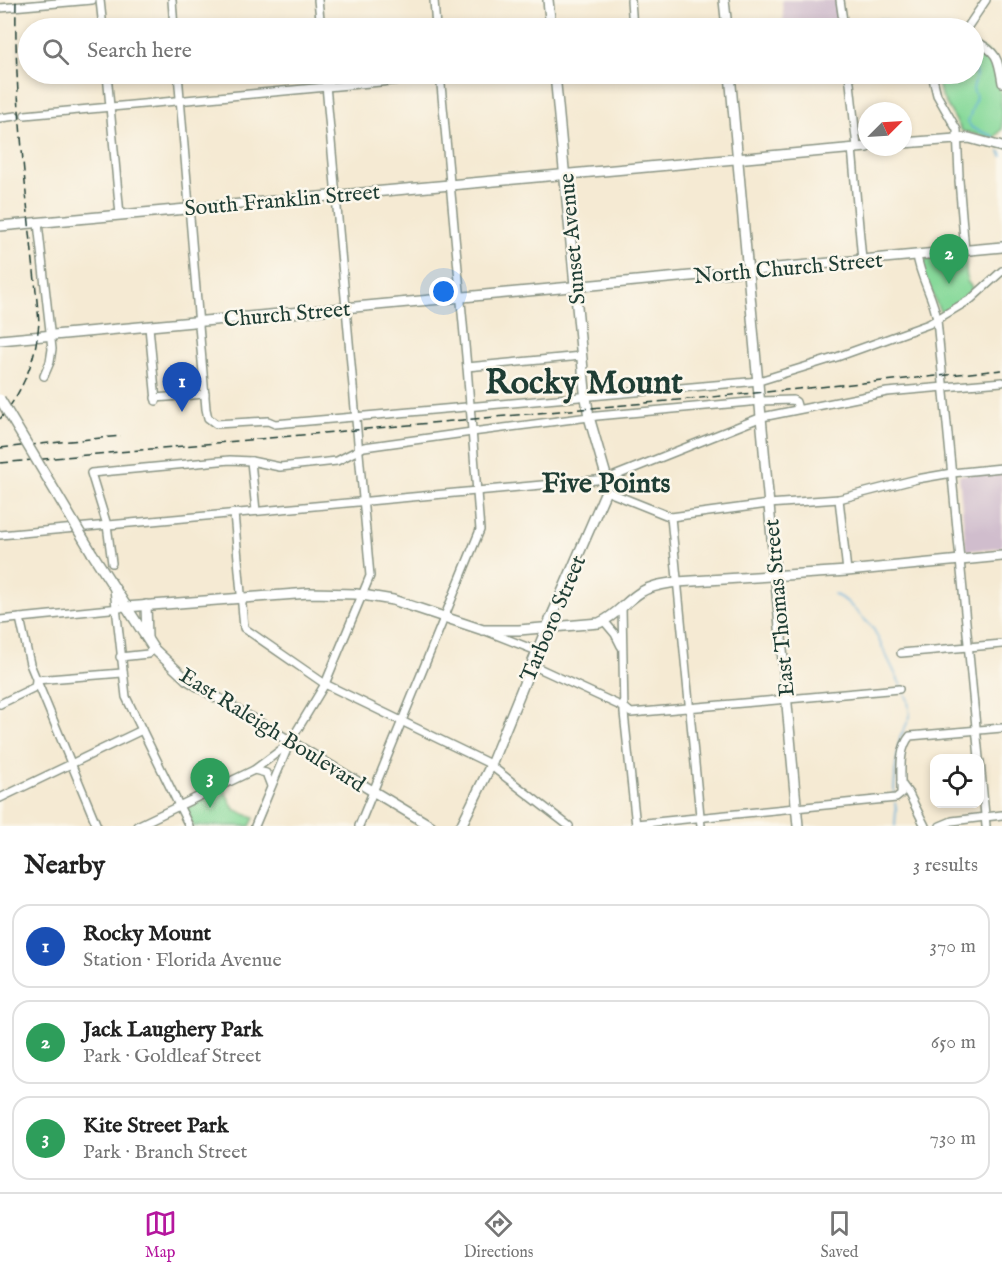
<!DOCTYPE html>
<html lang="en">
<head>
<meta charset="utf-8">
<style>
	body { margin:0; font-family:"IM FELL English",serif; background:#f6f6f6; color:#222 }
	.controls { position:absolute; right:18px; bottom:18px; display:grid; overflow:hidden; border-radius:12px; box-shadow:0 3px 9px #0003 }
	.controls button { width:54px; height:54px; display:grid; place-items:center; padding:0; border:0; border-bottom:2px solid #e0e0e0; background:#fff; color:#222; font:30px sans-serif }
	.compass { position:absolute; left:858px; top:102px; width:54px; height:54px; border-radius:50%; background:#fff; box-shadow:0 3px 9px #0003; rotate:66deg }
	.you { position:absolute; left:444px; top:292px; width:21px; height:21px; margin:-15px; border:4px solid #fff; border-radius:50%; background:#1a73e8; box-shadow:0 0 0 9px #1a73e833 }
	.badge { display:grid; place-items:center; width:39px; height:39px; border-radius:50%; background:#b5179e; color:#fff; font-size:20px; font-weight:700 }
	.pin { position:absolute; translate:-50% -50px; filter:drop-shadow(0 2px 3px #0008) }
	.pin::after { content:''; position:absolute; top:32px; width:21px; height:18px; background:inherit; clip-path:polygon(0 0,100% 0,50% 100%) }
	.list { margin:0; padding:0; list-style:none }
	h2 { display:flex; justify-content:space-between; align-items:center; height:78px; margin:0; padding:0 24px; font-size:26px }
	h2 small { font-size:20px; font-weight:400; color:#767676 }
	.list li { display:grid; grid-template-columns:39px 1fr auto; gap:18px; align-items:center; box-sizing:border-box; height:84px; margin:0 12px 12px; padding:0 12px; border:2px solid #e0e0e0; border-radius:18px }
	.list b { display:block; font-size:22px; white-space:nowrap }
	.list p { margin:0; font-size:20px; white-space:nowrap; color:#767676 }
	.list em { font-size:20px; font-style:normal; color:#767676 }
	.icon { flex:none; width:33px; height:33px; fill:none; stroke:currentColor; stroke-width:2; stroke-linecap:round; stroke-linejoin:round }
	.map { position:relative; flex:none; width:1002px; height:826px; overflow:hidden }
	.search { position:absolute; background:#fff; box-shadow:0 3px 9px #0003; left:18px; right:18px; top:18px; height:66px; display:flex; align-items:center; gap:15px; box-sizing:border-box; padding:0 21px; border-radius:33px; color:#767676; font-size:22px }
	.sheet { height:366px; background:#fff }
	nav { display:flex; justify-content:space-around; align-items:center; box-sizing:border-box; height:84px; border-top:2px solid #e0e0e0; background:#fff; font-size:16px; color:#767676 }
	nav a { display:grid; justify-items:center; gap:3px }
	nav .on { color:#b5179e }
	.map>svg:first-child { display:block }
	.industrial { fill:#d0bdcd }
	.green { fill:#87d99a; stroke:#538b67; stroke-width:1.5 }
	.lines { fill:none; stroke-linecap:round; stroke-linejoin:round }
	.stream { stroke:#62addb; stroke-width:1.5 }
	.minor-casing { stroke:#8a9484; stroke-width:10 }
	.major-casing { stroke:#8a9484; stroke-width:12 }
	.minor { stroke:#fff; stroke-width:7 }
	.major { stroke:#fff; stroke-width:9 }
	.rail { stroke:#1f3d34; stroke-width:1.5; stroke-dasharray:9 4.5; stroke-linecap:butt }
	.major-bridge-casing { stroke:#8a9484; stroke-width:12; stroke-linecap:butt }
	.major-bridge { stroke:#fff; stroke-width:9 }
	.labels { text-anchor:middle; stroke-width:5; stroke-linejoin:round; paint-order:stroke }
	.street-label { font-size:22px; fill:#1f3d34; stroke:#fbf7ec }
	.district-label { font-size:28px; font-weight:bold; fill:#1f3d34; stroke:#fbf7ec }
	.town-label { font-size:34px; font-weight:bold; fill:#1f3d34; stroke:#fbf7ec }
</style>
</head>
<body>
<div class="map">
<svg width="1002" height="826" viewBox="0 0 1002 826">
	<rect width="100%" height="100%" fill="#fbf7ec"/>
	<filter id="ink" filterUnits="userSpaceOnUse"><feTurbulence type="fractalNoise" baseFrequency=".0167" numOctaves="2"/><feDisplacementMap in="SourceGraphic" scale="12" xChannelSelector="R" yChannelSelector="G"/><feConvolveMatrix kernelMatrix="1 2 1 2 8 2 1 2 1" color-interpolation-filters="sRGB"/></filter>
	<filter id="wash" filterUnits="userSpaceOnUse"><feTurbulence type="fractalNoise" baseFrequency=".008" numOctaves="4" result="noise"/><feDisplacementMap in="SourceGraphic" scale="24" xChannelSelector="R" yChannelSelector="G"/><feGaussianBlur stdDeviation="1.35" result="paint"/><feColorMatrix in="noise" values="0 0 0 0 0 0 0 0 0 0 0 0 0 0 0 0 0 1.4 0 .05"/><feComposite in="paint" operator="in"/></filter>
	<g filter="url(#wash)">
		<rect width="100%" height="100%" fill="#f5ead3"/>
		<!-- industrial -->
		<g class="industrial">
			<path d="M782,0h55l3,28h-56z"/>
			<path d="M1002,471v76l-36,4 -7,-76z"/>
		</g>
		<!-- green -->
		<g class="green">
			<path d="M974,45c6,3 15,6 19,13 8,14 9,55 9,71l-8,10 -32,-8 -21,-36 -5,-21h38z"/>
			<path d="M965,254l2,27 8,11 -26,18 -9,1 -14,-30 -5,-19 4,-4z"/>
			<path d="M224,789l10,20 20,9 -4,8h-57l-8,-17z"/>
		</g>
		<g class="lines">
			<!-- stream -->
			<g class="stream">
				<path d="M880,19l8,2"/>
				<path d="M974,63l2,13 -3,13 3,8 -8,25 4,6 21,8 2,5"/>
				<path d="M1000,151l2,5"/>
				<path d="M834,594l12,7 27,27 35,72 2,17 -10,21 -5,34 -1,22"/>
				<path d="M895,826l1,-17 -1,-6"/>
			</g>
		</g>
	</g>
	<g filter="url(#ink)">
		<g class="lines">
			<!-- minor casing -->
			<g class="minor-casing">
				<g id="minor">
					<path d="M100,0l3,28"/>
					<path d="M172,0l2,28"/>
					<path d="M318,0l3,28"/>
					<path d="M434,0l2,28"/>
					<path d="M631,0l2,28"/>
					<path d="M840,0l4,28"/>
					<path d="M0,8l92,-8"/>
					<path d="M967,28l19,-28"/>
					<path d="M974,40c23,12 24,17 28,43"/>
					<path d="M107,74l13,141"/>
					<path d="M178,74l28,335 2,9 8,6 52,-3 7,3 484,-43 78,-24 92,-33 42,-25 31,-28"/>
					<path d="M849,74l8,73"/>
					<path d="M932,74l5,21 20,35 2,46"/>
					<path d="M25,115l441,-41"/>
					<path d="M0,118l16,-2"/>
					<path d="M852,148l10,112"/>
					<path d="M959,180l6,71"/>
					<path d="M38,223l14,126 -2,13 -6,14"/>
					<path d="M917,255c3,24 17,42 20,65l42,438"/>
					<path d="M149,327l7,74"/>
					<path d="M467,367l114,-11"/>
					<path d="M155,398l50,-4"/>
					<path d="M251,461l5,50"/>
					<path d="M606,491l65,26 30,309"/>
					<path d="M839,499l8,72"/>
					<path d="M234,513l10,115 81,56 161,78 83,64"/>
					<path d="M671,517l97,-13 71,-5 78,-20 35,-6 50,-5"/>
					<path d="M0,535l607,-56 155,-62 125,-25 115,-10"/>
					<path d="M112,563l-5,-38 -16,-52 139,-13 21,1 29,6 57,-6 27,-14 108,-15 125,-16 163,-15 33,-1 3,2 2,7"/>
					<path d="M114,589l12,108 63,129"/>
					<path d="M622,607l2,106 12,113"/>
					<path d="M20,618l10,46 67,162"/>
					<path d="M0,620l120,-12"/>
					<path d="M604,621l11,13 6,12"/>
					<path d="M486,631l51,20"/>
					<path d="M901,653l101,-9"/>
					<path d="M120,657l28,-3 5,-6"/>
					<path d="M532,665l93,43 6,5 268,-24"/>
					<path d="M0,704l35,-17 1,-7 86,-7"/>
					<path d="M980,761l6,65"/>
					<path d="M254,770l12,3 5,13"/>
					<path d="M901,783l8,11 16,32"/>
					<path d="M0,798l142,-68"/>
					<path d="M636,824l260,-26 5,-4c1,-18 -4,-43 9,-58l92,-8"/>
					<path d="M137,826l117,-56 32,-24"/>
					<path d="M255,826l35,-84 35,-58 45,-108 -45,-502"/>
					<path d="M359,826l121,-296 -13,-163 -27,-293"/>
					<path d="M940,826l12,-5 50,-6"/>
				</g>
			</g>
			<!-- major casing -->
			<g class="major-casing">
				<g id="major">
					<path d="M548,0l3,28"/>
					<path d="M724,0l3,28"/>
					<path d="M730,74l68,752"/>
					<path d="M903,143l66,-5 33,9"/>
					<path d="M0,226l867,-79"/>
					<path d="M0,340l1002,-93"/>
					<path d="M92,553l61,95 33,31 245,147"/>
					<path d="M146,605l1,33"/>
					<path d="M126,607l183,-14 47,1 37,6 90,30h36l80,-7c17,-7 27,-22 42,-31 11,-7 24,-8 36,-10l170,-11 155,-15"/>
					<path d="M461,826l29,-59 57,-140 59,-136 1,-12 -18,-62 -4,-26 -30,-317"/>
				</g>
			</g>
			<!-- minor -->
			<use href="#minor" class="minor"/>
			<!-- major -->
			<use href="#major" class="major"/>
			<!-- rail -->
			<g class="rail">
				<path d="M0,419c24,-29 36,-60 39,-97 -10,-107 -25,-215 -23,-322"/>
				<path d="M0,448l121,-12"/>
				<path d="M0,463l1002,-93"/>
			</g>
			<!-- major-bridge casing -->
			<g class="major-bridge-casing">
				<path id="major-bridge" d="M0,399l92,154"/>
			</g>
			<!-- major-bridge -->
			<use href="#major-bridge" class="major-bridge"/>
		</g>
	</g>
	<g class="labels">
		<!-- street labels -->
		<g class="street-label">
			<text transform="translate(282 199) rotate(-5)" y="8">South Franklin Street</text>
			<text transform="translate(571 239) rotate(-95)" y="8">Sunset Avenue</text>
			<text transform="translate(788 267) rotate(-5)" y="8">North Church Street</text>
			<text transform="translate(287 313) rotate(-5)" y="8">Church Street</text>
			<text transform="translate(778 608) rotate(-95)" y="8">East Thomas Street</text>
			<text transform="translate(552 618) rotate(-67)" y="8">Tarboro Street</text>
			<text transform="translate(273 729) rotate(32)" y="8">East Raleigh Boulevard</text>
		</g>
		<!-- district labels -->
		<g class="district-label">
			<text x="606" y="492">Five Points</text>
		</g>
		<!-- town labels -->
		<g class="town-label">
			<text x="584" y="393">Rocky Mount</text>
		</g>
	</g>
</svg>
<div class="controls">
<button><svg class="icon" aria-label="locate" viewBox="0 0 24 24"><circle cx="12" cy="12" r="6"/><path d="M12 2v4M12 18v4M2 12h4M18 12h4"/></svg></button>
</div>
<svg class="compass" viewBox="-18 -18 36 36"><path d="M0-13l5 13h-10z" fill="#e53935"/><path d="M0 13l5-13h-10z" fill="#767676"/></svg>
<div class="you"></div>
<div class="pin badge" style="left:182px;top:412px;background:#1a4fb4">1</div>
<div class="pin badge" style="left:949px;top:284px;background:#2e9e5b">2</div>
<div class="pin badge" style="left:210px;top:808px;background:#2e9e5b">3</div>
<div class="search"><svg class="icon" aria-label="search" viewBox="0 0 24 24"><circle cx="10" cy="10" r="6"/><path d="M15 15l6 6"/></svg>Search here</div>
</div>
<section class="sheet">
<h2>Nearby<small>3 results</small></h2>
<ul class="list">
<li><span class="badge" style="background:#1a4fb4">1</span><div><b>Rocky Mount</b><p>Station · Florida Avenue</p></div><em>370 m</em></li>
<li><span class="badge" style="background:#2e9e5b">2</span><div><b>Jack Laughery Park</b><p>Park · Goldleaf Street</p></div><em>650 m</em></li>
<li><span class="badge" style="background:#2e9e5b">3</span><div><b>Kite Street Park</b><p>Park · Branch Street</p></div><em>730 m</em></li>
</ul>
</section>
<nav>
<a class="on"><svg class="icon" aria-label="map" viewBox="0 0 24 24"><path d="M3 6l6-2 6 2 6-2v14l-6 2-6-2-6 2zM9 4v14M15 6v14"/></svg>Map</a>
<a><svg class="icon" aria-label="directions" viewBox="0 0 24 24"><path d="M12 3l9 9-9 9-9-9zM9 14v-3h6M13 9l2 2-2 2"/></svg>Directions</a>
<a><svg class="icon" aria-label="saved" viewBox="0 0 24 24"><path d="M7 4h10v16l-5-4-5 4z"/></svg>Saved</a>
</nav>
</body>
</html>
